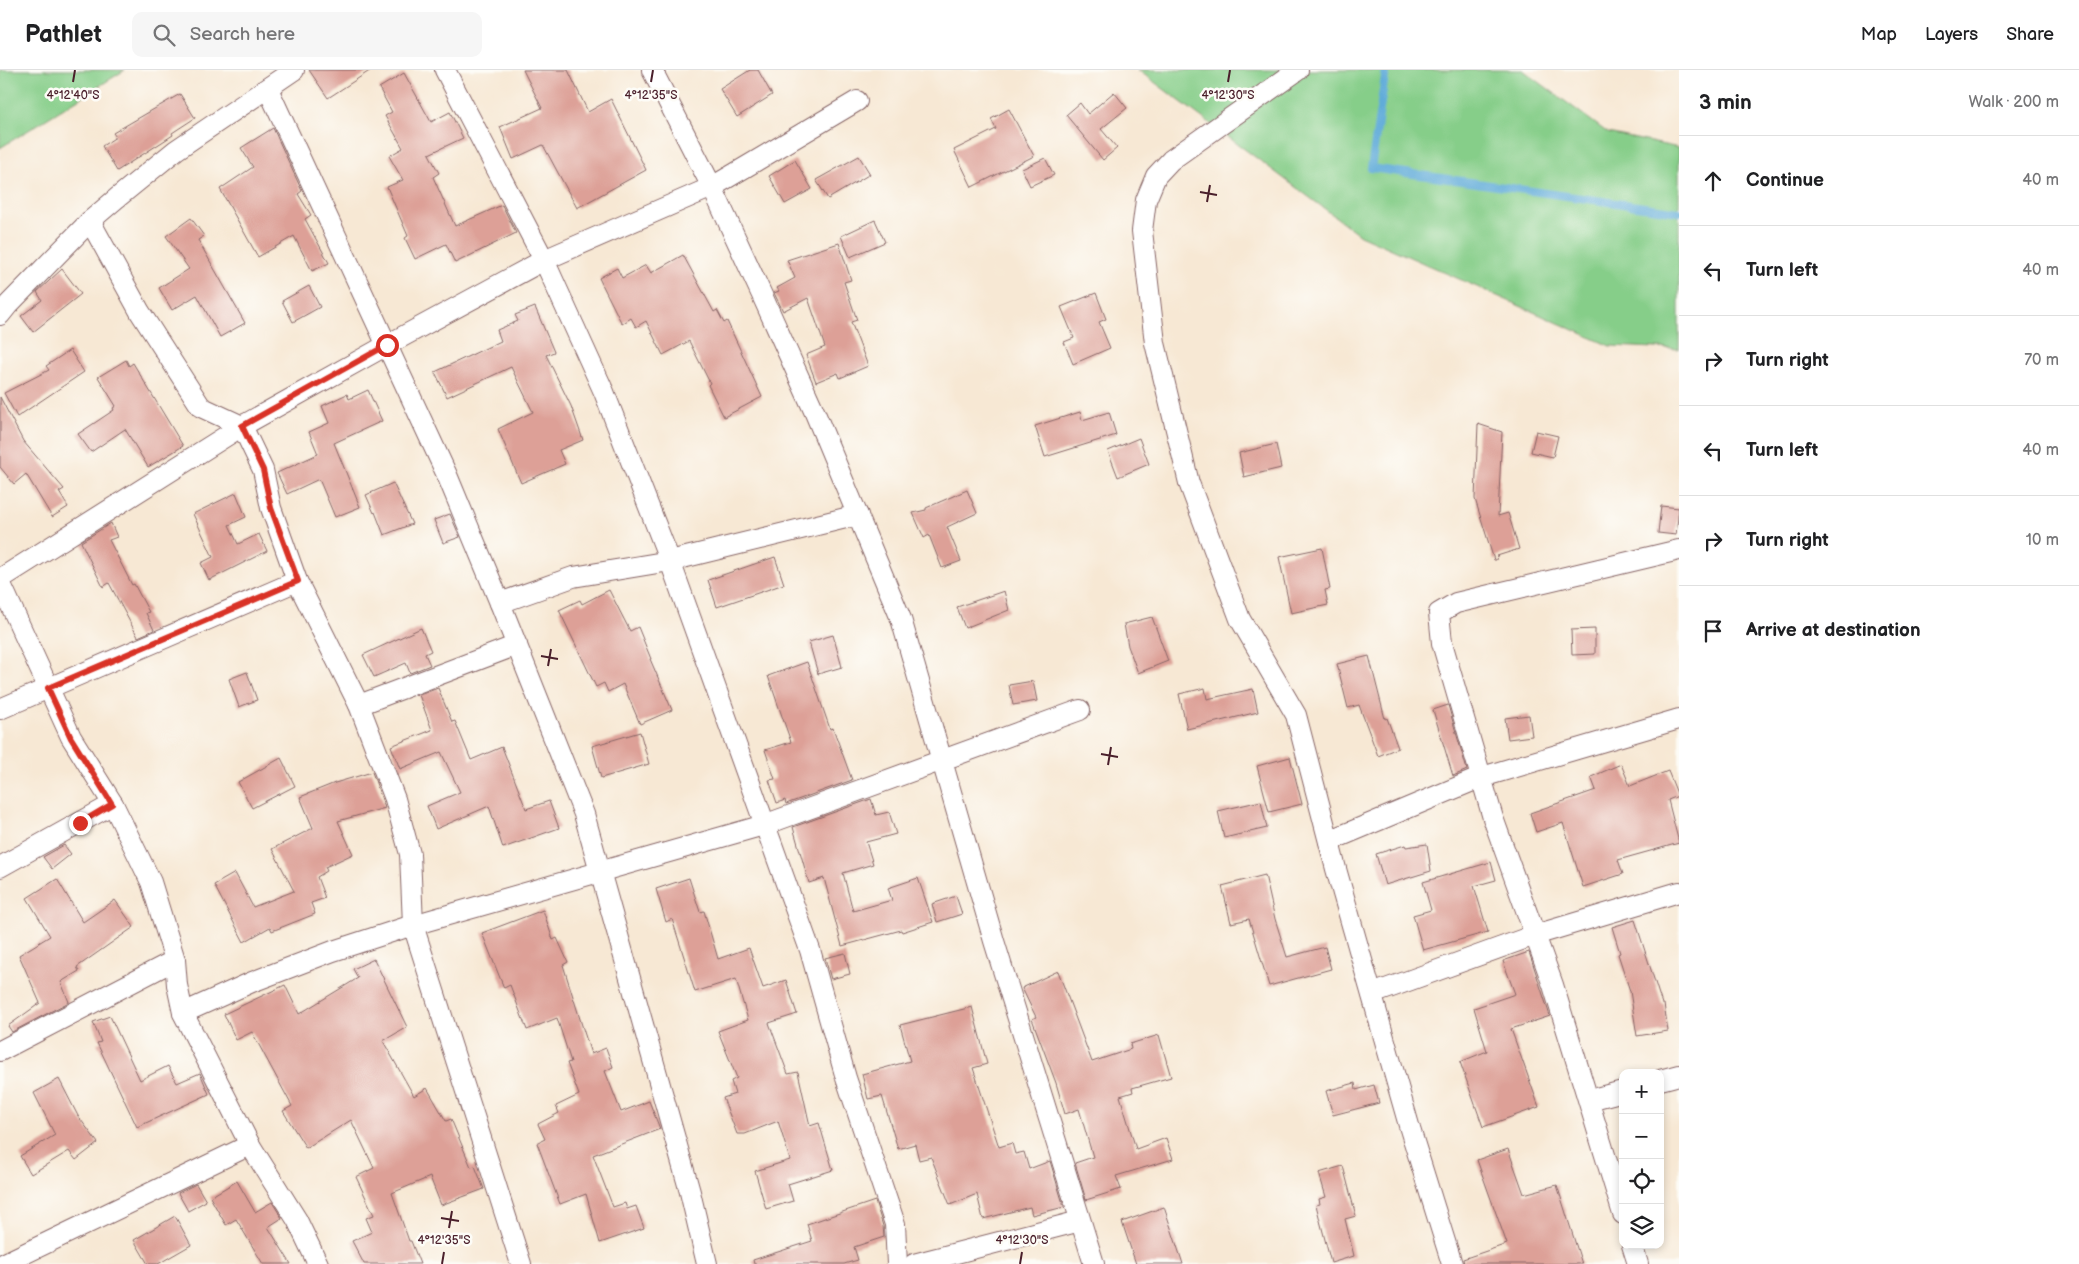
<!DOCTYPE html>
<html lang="en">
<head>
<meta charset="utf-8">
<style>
	body { margin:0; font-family:"Balsamiq Sans",sans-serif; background:#f6f6f6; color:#202124 }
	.controls { position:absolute; right:15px; bottom:15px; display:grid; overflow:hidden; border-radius:10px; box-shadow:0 2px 8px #0003 }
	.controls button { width:45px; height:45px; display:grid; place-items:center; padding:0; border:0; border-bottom:1px solid #e0e0e0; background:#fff; color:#202124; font:25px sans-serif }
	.stop { position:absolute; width:15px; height:15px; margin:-11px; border:4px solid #d93025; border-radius:50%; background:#fff }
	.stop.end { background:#d93025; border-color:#fff; box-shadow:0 1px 5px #0008 }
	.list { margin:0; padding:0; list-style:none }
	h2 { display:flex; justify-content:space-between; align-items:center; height:65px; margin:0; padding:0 20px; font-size:21px }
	h2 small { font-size:16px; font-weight:400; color:#757577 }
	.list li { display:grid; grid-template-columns:32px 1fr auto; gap:15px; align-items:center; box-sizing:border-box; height:90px; padding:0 20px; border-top:1px solid #e0e0e0 }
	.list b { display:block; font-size:19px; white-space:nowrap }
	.list em { font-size:16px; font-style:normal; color:#757577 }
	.icon { flex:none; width:28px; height:28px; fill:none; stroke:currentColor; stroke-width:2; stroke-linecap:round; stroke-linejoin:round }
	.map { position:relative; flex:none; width:1679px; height:1194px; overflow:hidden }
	header { display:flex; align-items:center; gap:30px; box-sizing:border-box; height:70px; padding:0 25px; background:#fff; border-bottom:1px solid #e0e0e0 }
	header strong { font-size:24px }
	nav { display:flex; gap:28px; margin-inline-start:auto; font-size:18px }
	.search { width:350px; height:45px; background:#f6f6f6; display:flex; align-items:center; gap:12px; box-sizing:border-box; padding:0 18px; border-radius:10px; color:#757577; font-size:19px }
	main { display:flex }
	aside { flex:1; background:#fff }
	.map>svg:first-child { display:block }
	.green { fill:#86ce89; stroke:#68765a }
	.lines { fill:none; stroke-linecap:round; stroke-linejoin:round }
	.stream { stroke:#60acd9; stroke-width:8 }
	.building { fill:#dda097 }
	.street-casing { stroke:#876566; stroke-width:22 }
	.street { stroke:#fff; stroke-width:20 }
	.route { stroke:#d93025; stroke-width:6 }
	.ticks { fill:none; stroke:#4a1f2b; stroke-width:2 }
	.ticks-label { font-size:12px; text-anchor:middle; fill:#4a1f2b; stroke:#fdfcf7; stroke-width:5; stroke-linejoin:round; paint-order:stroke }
</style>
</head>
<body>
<header>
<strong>Pathlet</strong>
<div class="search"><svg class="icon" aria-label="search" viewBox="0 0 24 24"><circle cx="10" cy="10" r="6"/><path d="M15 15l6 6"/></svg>Search here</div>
<nav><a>Map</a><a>Layers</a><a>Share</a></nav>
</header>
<main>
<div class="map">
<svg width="1679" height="1194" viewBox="0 0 1679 1194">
	<rect width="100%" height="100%" fill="#fdfcf7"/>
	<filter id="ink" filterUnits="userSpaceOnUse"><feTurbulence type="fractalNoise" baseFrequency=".02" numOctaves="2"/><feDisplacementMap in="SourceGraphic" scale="10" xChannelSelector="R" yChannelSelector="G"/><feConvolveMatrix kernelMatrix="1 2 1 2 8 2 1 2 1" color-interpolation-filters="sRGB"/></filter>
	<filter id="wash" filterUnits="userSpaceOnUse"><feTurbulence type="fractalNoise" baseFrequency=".0096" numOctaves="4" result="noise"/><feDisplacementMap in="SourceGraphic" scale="20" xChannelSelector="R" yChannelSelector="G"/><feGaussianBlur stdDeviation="1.12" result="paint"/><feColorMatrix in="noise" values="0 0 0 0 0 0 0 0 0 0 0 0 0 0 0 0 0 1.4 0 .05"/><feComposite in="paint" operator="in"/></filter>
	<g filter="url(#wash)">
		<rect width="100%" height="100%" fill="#f7e8d4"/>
		<!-- green -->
		<g class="green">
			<path d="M0,0h125l-125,78z"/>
			<path d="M1138,0h385l85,63 71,15v201l-69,-3 -250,-111z"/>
		</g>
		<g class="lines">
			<!-- stream -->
			<path class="stream" d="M1386,0l-15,98 308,44"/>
		</g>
		<g id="blocks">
			<!-- building -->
			<g class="building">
				<path d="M309,0h62l-43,28z"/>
				<path d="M523,0h45l20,42 23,-13 35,71 -69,38 -34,-63 -30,14 -13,-32 42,-19z"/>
				<path d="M750,0h8l14,25 -35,22 -17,-28z"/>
				<path d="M404,3l27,49 19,-10 13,26 -34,16 10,19 -6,4 22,49 47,-21 14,28 -61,30 -9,-19 -31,15 -10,-21 3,-2 -21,-49 16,-7 -14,-24 14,-8 -18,-32 7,-4 -13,-24z"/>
				<path d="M1114,22l13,16 -26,21 16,19 -14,12 -37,-45 14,-12 8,11z"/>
				<path d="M180,24l15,24 -23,15 1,2 -56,36 -15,-25 14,-9 -3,-4z"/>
				<path d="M1009,39l25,47 -62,31 -18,-37 42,-21 -5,-10z"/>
				<path d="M273,58l29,63 -4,3 13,21 -6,4 24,44 -17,8 -18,-35 -36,21 -38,-68 33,-22 -12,-19z"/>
				<path d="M859,86l11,18 -42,25 -12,-19z"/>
				<path d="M1045,88l9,17 -24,11 -8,-17z"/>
				<path d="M795,90l17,29 -27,15 -16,-28z"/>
				<path d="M191,148l13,18 -6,4 47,83 -25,14 -23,-42 -25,15 -13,-22 30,-19 -23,-33z"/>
				<path d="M875,150l10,22 -35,15 -9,-21z"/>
				<path d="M839,173l12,37 -7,2 13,38 -6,2 17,44 -28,12 -2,-5 -22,9 -10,-27 19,-8 -17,-49 -25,13 -9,-18 5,-2 -2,-3 18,-10 -8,-18z"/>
				<path d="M683,185l31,57 3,-2 7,13 3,-2 35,76 -38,20 -16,-32 2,-2 -21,-42 -26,14 -17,-34 -10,6 -5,-9 -9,6 -23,-46 18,-10 5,10 24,-13 5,8z"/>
				<path d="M62,199l19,25 -48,38 -12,-16 21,-16 -5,-8z"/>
				<path d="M309,216l11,21 -27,15 -11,-21z"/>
				<path d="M1096,223l10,26 -7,3 11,26 -37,16 -9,-22 10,-4 -13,-31z"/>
				<path d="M535,237l19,45 -8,3 25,51 12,34 -24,10 6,14 -44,19 -23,-54 35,-17 -22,-45 -64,30 -12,-25 66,-31 -4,-11 21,-9 -3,-6z"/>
				<path d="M70,280l14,22 -67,45 -13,-24 45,-23 -3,-4z"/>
				<path d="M126,290l3,6 4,-3 50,83 -35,21 -23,-38 -34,23 -13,-18 36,-24 -1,-2 3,-2 -18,-29z"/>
				<path d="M368,320l14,31 -48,22 26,64 -25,10 -16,-38 -32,15 -10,-21 41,-19 -9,-22 20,-9 -7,-17 25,-12 2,5z"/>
				<path d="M0,327l23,44 41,48 -5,3 9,15 -16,10 -26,-43 -12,10 -14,-17z"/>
				<path d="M1080,342l2,8 27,-8 7,23 -71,22 -10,-31z"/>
				<path d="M1478,354l24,8 -4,84 10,-3 11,36 -22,7 -1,4h-2l-19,-61z"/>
				<path d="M1536,361l22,5 -5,21 -22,-5z"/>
				<path d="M1139,368l10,26 -31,13 -10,-26z"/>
				<path d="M1276,374l5,24 -37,9 -5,-24z"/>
				<path d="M393,413l19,41 -28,11 -9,-23 -1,1 -8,-18z"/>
				<path d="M967,420l10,23 -30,14 14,34 -19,7 -13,-33 -5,3 -11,-25 13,-3v-2z"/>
				<path d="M236,423l10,24 -17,8 9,19 21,-10 8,17 -58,29 -8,-17 12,-6 -20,-43z"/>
				<path d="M1661,436l18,2 -3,27 -18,-2z"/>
				<path d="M450,444l10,23 -17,6 -9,-23z"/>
				<path d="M111,453l6,14 -8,3 23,45 2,-1 15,28 -3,1 8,17 -16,7 -29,-54 -6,4 -22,-45z"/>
				<path d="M1322,478l8,41 -5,1 3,15 -37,8 -12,-56z"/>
				<path d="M775,487l9,27 -67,23 -9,-27z"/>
				<path d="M609,520l21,41 8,-4 13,32h-1l22,51 -32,14 -17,-40 -15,8 -4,-9 -8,4 -37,-77 21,-10 2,4z"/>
				<path d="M1004,521l5,19 -44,18 -8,-21z"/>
				<path d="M1152,547l16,44 -30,12 -10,-27 -4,-22z"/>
				<path d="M421,558l10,23 -6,3 5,11 -20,8 -4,-10 -32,14 -11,-22z"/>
				<path d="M1595,559v25l-23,1 -1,-25z"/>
				<path d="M833,565l9,32 -24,7 -9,-32z"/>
				<path d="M1369,586l16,63 2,-1 11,30 -20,8 -19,-51 -11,3 -11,-44z"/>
				<path d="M807,592l23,67 3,-1 19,52 -66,24 -1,-4 -8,3 -8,-23 6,-1 -10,-29 26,-8 -23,-66z"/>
				<path d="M247,602l10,28 -18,7 -10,-28z"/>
				<path d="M1033,611l4,20 -24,4 -4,-20z"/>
				<path d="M438,618l14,34 3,-1 16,39 31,-13 24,62 23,-8 10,27 -56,20 -14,-42 -53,23 -9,-23 33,-14 -19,-40 -41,17 -9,-23 41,-16 -13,-35z"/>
				<path d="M1205,618l2,11 46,-10 5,23 -71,17 -8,-35z"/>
				<path d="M1448,635l19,65 -14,6 -20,-66z"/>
				<path d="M1529,645l3,21 -24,3 -3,-21z"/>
				<path d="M640,662l9,32 -48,14 -9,-32z"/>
				<path d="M1290,687l12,47 -33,8 -12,-46z"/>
				<path d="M281,688l14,28 -43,22 -14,-26z"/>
				<path d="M1621,694l9,22 38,-15 10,25 -10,4 11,43 -61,17 5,14 -40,13 -20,-64 -27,9 -6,-19 66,-23 -5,-13z"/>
				<path d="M372,702l13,36 -47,13 15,33 -28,13 2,4 -10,6 8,21 -14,5 4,11 -43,17 -2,-4 -26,15 -30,-57 21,-12 18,34 41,-16 -22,-42 41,-21 -13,-31 35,-14z"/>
				<path d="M871,729l5,16 13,-3 7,22 -30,8 7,22 -30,9 10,38 39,-11 -4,-12 30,-10 15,44 -31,10 -1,-2 -59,16 -18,-68 -15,5 -16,-56z"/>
				<path d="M1261,731l6,27 -43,10 -6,-27z"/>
				<path d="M1427,774l4,27 -46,14 -9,-31 29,-9 1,2z"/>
				<path d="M64,775l7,9 -19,15 -9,-12z"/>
				<path d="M1491,792l5,18 -22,6 14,46 -65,18 -10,-35 18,-5 -8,-28z"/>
				<path d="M1265,805l10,44 12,38 38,-10 6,22 -62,17 -20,-67 -18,4 -9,-37z"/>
				<path d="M689,808l11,34 4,-1 14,48 31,-11 14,40 23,-8 11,34 -28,9 19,51 10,-2 12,54 9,-3 14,47 -45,14 5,17 -27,8 -11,-38 35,-11 -12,-39 -33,13h-8l-14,-36 12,-4 -4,-13 6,-3 -19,-47 30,-11 -12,-41 -41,13 -23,-73 -6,3 -10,-33z"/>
				<path d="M57,809l26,43 32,-22 19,27 -57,40 2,4 -18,11 8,20 -57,30 -4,-6 32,-23 -21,-48 31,-19 -23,-38z"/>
				<path d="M956,826l6,18 -25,8 -5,-18z"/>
				<path d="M543,840l10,30 4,-2 11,24 -5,3 28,89 15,-6 7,19 -8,4 16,41 28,-11 11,28 -67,26 20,52 12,-4 2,6 9,-3 8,22 -44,15 -14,-49 -26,10 -23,-61 8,-4 -7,-15 21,-11 -3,-7 23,-11 -12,-32 4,-1 -14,-44 -30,12 -17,-45 -6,3 -22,-55z"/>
				<path d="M1635,850l27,84h2l4,27 -31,5 -7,-45 -12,-37 2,-1 -8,-26z"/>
				<path d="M1529,882l21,64 -39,13 28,78 -56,20 -23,-65 27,-11 -13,-43 41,-14 -12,-33z"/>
				<path d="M845,883l5,21 -19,5 -6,-21z"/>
				<path d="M374,889l33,68 -24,14 31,55 13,-8 19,33 5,-2 20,48 4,-1 9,23 -43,16 -11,-28 -38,16 17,48h2l9,23h-56l-12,-23 20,-9 -6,-14 8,-3 -18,-38 18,-9 -23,-48 -45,28 -23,-37 9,-5 -40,-74 -16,8 -12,-26 61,-29 14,29 59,-36 -5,-9z"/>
				<path d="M1058,901l34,91 39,-13 -1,-5 29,-9 12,42 -39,11 1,4 -13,4 16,53 30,-11 7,21 -57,17 5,13 -35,11 -11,-37 18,-6 -14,-48 -14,5 -9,-31 -24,-64 4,-2 -14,-29z"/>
				<path d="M972,937l15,57 -14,4 26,79 13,-4 3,11 9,-2 5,17 21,-8 14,46 -32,8 -2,-8 -47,12 -6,-25 -27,11 -19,-48 -12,3 -4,-16 -17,5 -16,-53 -14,3 -6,-25 48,-13 -10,-36z"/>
				<path d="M110,946l30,64 28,-14 9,17 23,-10 9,21 -72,33 -40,-84 4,-1 -8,-20z"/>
				<path d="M59,1009l19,37 20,27 -22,17 -7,-9 -38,23 -11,-18 35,-21 -21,-42z"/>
				<path d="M1355,1013l1,7 18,-5 5,18 -46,12 -7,-24z"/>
				<path d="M1508,1079l16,45 33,-9 25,79h-118l-1,-5 44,-15 -30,-84z"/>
				<path d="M1343,1096l13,50 -11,3 9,37 -23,7 -15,-58 4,-1 -1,-5 7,-2 -7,-24z"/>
				<path d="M237,1111l18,31 17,-10 10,16 -14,9 23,37h-28l-27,-45 -10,6 -16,-28z"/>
				<path d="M196,1114l10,17 -18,10 -10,-18z"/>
				<path d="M875,1131l8,25 1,11 -30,10 4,13 -14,4h-90l-1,-4 59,-19 -5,-17z"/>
				<path d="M1164,1137l19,57h-47l-14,-42z"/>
				<path d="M175,1146l16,29 -33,19h-10l-14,-24z"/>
			</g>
		</g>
	</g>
	<g filter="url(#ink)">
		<use href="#blocks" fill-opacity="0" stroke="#876566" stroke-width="1"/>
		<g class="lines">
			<!-- street casing -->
			<g class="street-casing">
				<g id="street">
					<path d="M445,0l99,190 60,132 66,169 140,389 36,128 49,146 2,40"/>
					<path d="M652,0l60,117 49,106 54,120 86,206 93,322 100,323"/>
					<path d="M1298,0l-127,90 -15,16 -10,24 -4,31 13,112 34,140 51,136 56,96 40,154 74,260 42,135"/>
					<path d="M268,19l179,386 53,128 84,211 106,378 17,72"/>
					<path d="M90,151l50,91 61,95 41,19 21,44 8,38 26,73 62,124 36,94 15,55 3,71 108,339"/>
					<path d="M0,245l8,-10 82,-84 27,-23 59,-48 118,-80"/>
					<path d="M0,509l242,-153 145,-81 157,-85 168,-73 145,-86"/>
					<path d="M0,512l71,155 42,67 38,78 24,78 2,25 6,28 67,132 47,75 21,44"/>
					<path d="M500,533l73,-26 97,-16 188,-46"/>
					<path d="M359,635l158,-60"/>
					<path d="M0,639l297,-128"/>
					<path d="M1329,771l153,-64 197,-58"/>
					<path d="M0,797l113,-63"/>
					<path d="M1372,924l163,-59 144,-43"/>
					<path d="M183,943l69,-31 81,-31 80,-26 351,-100 316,-115"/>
					<path d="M0,981l175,-91"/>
					<path d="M1660,1010l19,-5"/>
					<path d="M1589,1030l34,-9"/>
					<path d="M1623,1144l-70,-229 -60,-167 -51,-175 -3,-30 17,-10 223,-53"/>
					<path d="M1632,1175l6,19"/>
					<path d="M3,1194l247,-119"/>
					<path d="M914,1194l166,-43"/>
				</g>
			</g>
			<!-- street -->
			<use href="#street" class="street"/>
		</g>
	</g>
	<g class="lines" filter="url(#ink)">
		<!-- route -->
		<path class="route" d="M80,753l32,-19 -41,-66 -23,-50 250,-107 -27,-73 -8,-38 -21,-44 145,-81"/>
	</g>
	<!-- ticks -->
	<path class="ticks" d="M73,12l2,-12M651,12l2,-12M1228,12l2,-12M1200,122l17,3M1207,132l3,-17M541,586l17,3M548,596l3,-17M1101,684l17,3M1108,695l3,-18M441,1148l18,3M449,1158l3,-17M442,1194l2,-12M1020,1194l2,-12"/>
	<g class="ticks-label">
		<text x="73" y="29">4°12'40"S</text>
		<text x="651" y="29">4°12'35"S</text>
		<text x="1228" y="29">4°12'30"S</text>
		<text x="444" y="1174">4°12'35"S</text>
		<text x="1022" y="1174">4°12'30"S</text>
	</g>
</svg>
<div class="controls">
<button>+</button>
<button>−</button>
<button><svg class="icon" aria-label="locate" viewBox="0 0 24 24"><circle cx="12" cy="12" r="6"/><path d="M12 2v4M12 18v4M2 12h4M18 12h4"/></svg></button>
<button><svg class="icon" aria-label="layers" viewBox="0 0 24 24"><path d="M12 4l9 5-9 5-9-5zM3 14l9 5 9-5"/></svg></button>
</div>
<div class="stop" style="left:387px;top:275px"></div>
<div class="stop end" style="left:80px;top:753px"></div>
</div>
<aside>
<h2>3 min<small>Walk · 200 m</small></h2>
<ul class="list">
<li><svg class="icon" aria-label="ahead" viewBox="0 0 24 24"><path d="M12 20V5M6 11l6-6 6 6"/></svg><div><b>Continue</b></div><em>40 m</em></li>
<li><svg class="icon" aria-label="left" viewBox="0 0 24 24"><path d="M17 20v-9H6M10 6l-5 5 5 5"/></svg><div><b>Turn left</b></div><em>40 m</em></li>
<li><svg class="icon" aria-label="right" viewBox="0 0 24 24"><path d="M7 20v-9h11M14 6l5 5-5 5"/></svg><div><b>Turn right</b></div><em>70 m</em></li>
<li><svg class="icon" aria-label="left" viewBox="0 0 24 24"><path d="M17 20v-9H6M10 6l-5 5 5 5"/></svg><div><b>Turn left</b></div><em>40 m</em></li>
<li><svg class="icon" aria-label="right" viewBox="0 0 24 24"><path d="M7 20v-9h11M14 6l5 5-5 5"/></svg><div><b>Turn right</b></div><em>10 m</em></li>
<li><svg class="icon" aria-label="arrive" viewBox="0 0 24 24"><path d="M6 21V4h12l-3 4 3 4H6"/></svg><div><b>Arrive at destination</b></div></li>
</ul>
</aside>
</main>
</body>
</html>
